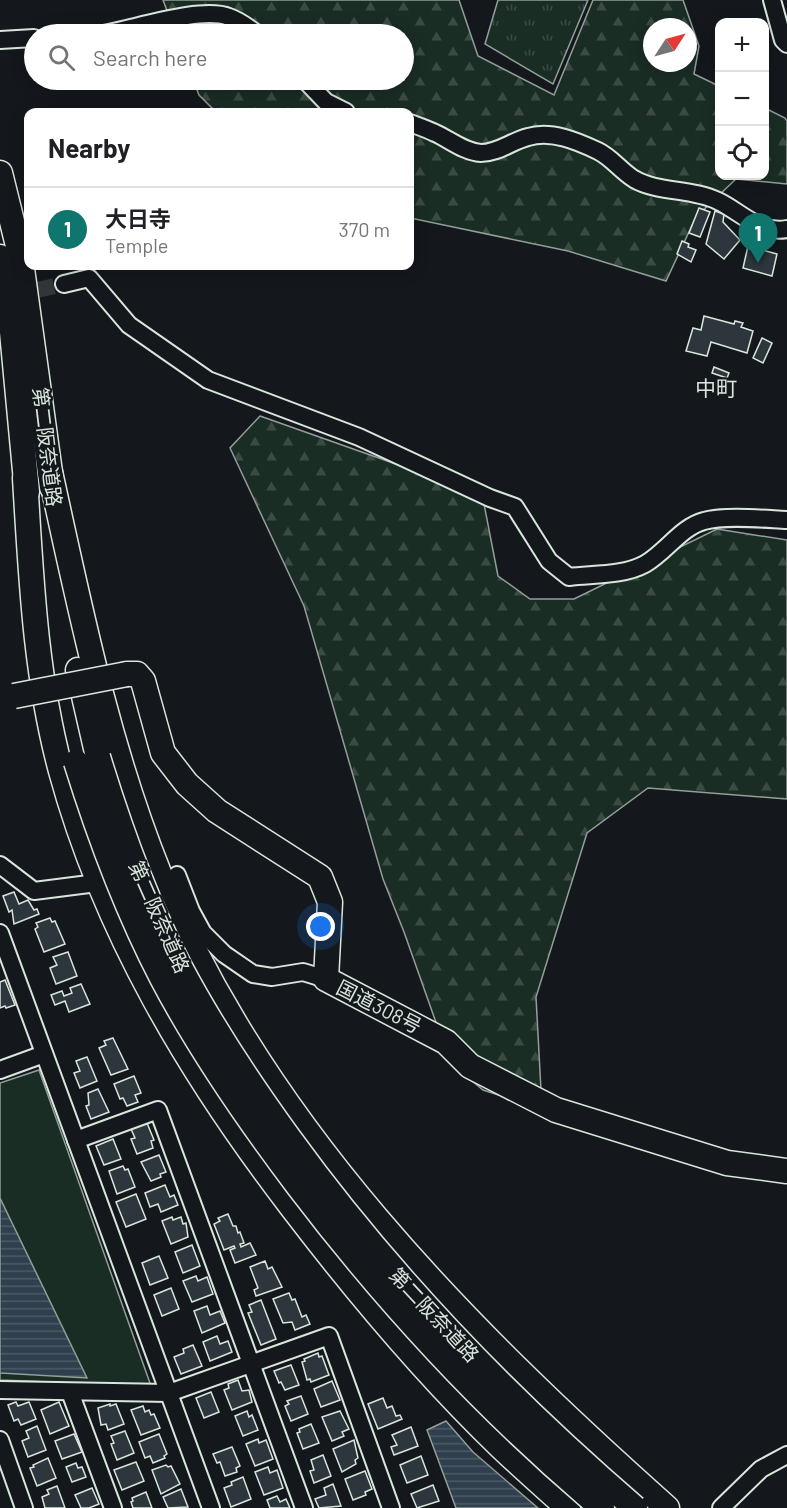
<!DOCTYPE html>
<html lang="en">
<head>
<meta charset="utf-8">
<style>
	body { margin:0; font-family:Barlow,"Noto Sans JP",sans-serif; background:#f6f6f6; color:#202124 }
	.controls { position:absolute; right:18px; top:18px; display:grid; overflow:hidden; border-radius:12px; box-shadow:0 3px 15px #0003 }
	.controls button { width:54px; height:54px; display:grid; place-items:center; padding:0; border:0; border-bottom:2px solid #e0e0e0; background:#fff; color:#202124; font:30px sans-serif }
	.compass { position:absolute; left:643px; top:18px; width:54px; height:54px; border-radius:50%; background:#fff; box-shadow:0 3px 15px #0003; rotate:54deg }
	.you { position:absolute; left:321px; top:927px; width:21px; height:21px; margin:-15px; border:4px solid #fff; border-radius:50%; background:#1a73e8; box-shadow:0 0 0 9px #1a73e833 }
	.badge { display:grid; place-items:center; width:39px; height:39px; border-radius:50%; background:#0f766e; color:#fff; font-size:20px; font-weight:700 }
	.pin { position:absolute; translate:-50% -50px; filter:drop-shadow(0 2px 3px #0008) }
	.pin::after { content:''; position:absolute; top:32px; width:21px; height:18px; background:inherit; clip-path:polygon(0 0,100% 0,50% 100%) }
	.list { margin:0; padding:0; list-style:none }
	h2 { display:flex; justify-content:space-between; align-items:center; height:78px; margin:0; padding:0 24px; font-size:26px }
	h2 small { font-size:20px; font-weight:400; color:#757577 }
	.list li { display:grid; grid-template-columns:39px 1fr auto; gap:18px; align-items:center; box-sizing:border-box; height:84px; padding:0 24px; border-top:2px solid #e0e0e0 }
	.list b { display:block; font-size:22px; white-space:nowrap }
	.list p { margin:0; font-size:20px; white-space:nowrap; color:#757577 }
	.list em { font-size:20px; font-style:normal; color:#757577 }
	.icon { flex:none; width:33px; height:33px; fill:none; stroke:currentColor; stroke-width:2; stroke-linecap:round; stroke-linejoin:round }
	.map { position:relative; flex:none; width:787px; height:1508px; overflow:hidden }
	.search { position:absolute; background:#fff; box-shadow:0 3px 15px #0003; left:24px; top:24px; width:390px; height:66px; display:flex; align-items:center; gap:15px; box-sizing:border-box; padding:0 21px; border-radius:33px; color:#757577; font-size:22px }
	.panel { position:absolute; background:#fff; box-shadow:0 3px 15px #0003; left:24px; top:108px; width:390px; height:162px; border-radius:12px }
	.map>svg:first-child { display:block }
	.grass { fill:url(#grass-tufts); stroke:#939e99; stroke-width:1.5 }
	.forest { fill:url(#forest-firs); stroke:#939e99; stroke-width:1.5; fill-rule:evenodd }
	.green { fill:#1a2d24; stroke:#939e99; stroke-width:1.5 }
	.water { fill:url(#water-rules); stroke:#939e99; stroke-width:1.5 }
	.building { fill:#2c363c; stroke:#d8e6dc; stroke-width:1.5 }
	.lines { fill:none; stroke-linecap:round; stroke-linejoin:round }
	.minor-tunnel { stroke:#313739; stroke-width:16; stroke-dasharray:16 8; stroke-linecap:butt }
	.minor-casing { stroke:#d8e6dc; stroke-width:20 }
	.highway-casing { stroke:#d8e6dc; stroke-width:27 }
	.minor { stroke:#14181c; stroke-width:16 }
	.highway { stroke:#14181c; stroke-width:24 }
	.highway-bridge-casing { stroke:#d8e6dc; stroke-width:27; stroke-linecap:butt }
	.highway-bridge { stroke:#14181c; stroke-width:24 }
	.labels { text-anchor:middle; stroke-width:4.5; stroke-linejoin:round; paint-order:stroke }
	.street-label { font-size:20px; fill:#d8e6dc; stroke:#14181c }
	.neighbourhood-label { font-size:21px; fill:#d8e6dc; stroke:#14181c }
</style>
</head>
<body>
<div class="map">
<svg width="787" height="1508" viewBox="0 0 787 1508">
	<defs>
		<pattern id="grass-tufts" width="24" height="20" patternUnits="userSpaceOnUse" patternTransform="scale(1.5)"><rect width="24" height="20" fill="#1a2d24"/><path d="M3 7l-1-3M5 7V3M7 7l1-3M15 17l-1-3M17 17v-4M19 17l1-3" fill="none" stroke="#3b4b43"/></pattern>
		<pattern id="forest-firs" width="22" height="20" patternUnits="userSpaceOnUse" patternTransform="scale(1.5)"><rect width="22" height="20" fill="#1a2d24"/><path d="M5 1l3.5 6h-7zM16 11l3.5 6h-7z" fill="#3b4b43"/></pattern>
		<pattern id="water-rules" width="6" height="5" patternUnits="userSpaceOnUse" patternTransform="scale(1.5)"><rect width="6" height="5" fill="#2f3f4d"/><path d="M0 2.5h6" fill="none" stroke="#4c5b66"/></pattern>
	</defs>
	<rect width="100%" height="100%" fill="#14181c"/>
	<!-- grass -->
	<path class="grass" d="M498,0h90l-35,84 -68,-40z"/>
	<!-- forest -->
	<g class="forest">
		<path d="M163,0h296l19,56 76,39 39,-95h90l16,46 -5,28 25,12 1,90h44l1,-68 20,10 2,3v63l-51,-5 -40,38 -30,64 -98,-30 -158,-33v-106h-194l-17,-17 -6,-15h211v-46h-228zM652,27h36v36h-36z"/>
		<path d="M260,416l164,58 60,30 14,72 32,23h44l143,-70 70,11v259l-139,-11 -61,45 -51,164 6,112 -59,-19 -33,-28 -46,-130 -21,-53 -79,-273 -74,-158z"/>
	</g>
	<!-- green -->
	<path class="green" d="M39,1070l112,316 -151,-6v-297z"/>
	<!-- water -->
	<g class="water">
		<path d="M0,1198l87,180 -87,-5z"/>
		<path d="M446,1421l27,31 65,56h-82l-29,-78z"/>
	</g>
	<!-- building -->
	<g class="building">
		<path d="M699,208l11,4 -10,25 -11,-4z"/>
		<path d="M715,211l9,3 -1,8 17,18 -16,19 -18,-15z"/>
		<path d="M682,241l7,3 -1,3 8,3 -5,12 -14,-8z"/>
		<path d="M748,246l29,8 -5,22 -29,-8z"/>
		<path d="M704,316l30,8 1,-3 8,2 -2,4 12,4 -6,22 -36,-11 -4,14 -21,-5 7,-23 8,2z"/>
		<path d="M762,338l10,5 -9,20 -10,-5z"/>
		<path d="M714,367l15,6 -2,5 -15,-5z"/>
		<path d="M14,892l5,12 9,-4 6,10 3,-1 2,5 -25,10 -2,-14 -3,2 -6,-16z"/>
		<path d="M50,918l2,4 3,-1 10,23 -21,8 -9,-23 3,-2 -2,-4z"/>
		<path d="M68,952l9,24 -21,8 -6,-16 7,-3 -4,-8z"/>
		<path d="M5,980l10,25 -9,3 -1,-2 -5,2v-26z"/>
		<path d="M81,984l9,20 -21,8 -4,-11 -10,4 -4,-10 11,-4 2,5 8,-3 -2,-5z"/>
		<path d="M113,1038l15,31 -17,6 -12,-27 7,-3 -2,-4z"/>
		<path d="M87,1057l10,24 -17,7 -6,-15 6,-2 -4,-10z"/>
		<path d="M134,1076l7,17 -6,2 3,7 -11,4 -4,-8 -3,1 -6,-15z"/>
		<path d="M98,1089l11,23 -18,7 -5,-13 3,-1 -1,-12z"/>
		<path d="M147,1123l7,17 -3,1 2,7 -16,6 -6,-15 4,-1 -4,-9z"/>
		<path d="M113,1139l8,20 -17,6 -8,-19z"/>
		<path d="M159,1155l7,17 -6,2 1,3 -10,4 -10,-19z"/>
		<path d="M123,1166l2,4 3,-1 7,18 -18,7 -8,-23z"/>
		<path d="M165,1185l5,12 4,-2 4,10 -17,7 -3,-8 -8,3 -5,-14z"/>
		<path d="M136,1194l10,25 -20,8 -10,-25z"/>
		<path d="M228,1214l5,12h3l2,7 2,-1 4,11 -4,1 1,3 9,-4 6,12 -21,8 -5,-13 5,-2 -1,-2 -10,4 -10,-26 6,-3 -2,-3z"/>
		<path d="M172,1217l1,3 8,-3 2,7 3,-1 2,14 -17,7 -9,-23z"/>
		<path d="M192,1245l8,21 -17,7 -8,-21z"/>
		<path d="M159,1256l9,22 -18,7 -8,-22z"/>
		<path d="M265,1261l3,8 4,-2 10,20 -26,9 -2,-6 4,-2 -8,-21z"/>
		<path d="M196,1276l2,5 9,-4 6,17 -21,8 -9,-21z"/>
		<path d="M171,1288l8,21 -17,7 -8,-21z"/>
		<path d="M289,1293l3,7 3,-1 7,18 4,-2 4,9 -15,6 -3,-8 -9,1 -10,-24z"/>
		<path d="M261,1300l15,39 -15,6 -13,-32 4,-1 -3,-7z"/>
		<path d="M207,1306l3,9 10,-4 5,12 -23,10 -8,-22z"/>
		<path d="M217,1336l3,8 8,-3 4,11 -22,9 -7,-19z"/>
		<path d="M193,1345l9,21 -21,8 -7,-17 10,-4 -1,-4z"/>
		<path d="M318,1353l1,4 3,-1 7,19 -18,7 -1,-3 -3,1 -5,-18 3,-1 -1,-2z"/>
		<path d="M291,1365l8,20 -14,5 -4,-8 -2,1 -5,-12z"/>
		<path d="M238,1380l4,11 7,-1 3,12 -20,8 -8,-20 5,-2 -1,-4z"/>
		<path d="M332,1381l8,19 -19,7 -7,-18z"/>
		<path d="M211,1392l8,20 -15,6 -8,-20z"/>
		<path d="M301,1396l7,18 -17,7 -6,-15 4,-2 -2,-3z"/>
		<path d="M383,1398l4,10 5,-2 4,10 4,-1 2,4 -24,10 -10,-25z"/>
		<path d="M16,1402l2,4 11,-4 7,17 -15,6 -3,-6 -4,2 -6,-16z"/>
		<path d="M59,1402l10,24 -19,8 -9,-24z"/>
		<path d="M110,1404v2l6,-2 8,20 -16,6 -2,-6 -5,1 -3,-17z"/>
		<path d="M143,1406l2,6 4,-2 2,5 3,-1 6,14 -19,7 -10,-25z"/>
		<path d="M247,1411l2,6 3,-2 6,15 -15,6 -8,-20z"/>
		<path d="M340,1411l9,18 -7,3 2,4 -12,5 -10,-24z"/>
		<path d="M311,1424l8,19 -16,6 -6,-16 3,-1 -1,-3z"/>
		<path d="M37,1426l9,24 -18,7 -6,-16 7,-3 -3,-7z"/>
		<path d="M411,1427l7,19 -24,9 -3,-8 6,-2 -5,-10z"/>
		<path d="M125,1431l9,22 -17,7 -6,-16 3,-1 -3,-7z"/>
		<path d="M74,1434l8,18 -20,7 -7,-18z"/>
		<path d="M159,1434l8,20 -3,2 1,2 -12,5 -3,-7 -5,2 -6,-16z"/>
		<path d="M258,1439l1,4 7,-3 7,19 -18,7 -9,-22z"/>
		<path d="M354,1440l4,18 -3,2 1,4 -14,8 -9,-23z"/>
		<path d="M232,1447l8,19 -4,2 1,4 -12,4 -5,-14 -3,1 -4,-9z"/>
		<path d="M323,1455l8,21 -17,7 -4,-12 4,-1 -3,-10z"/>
		<path d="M421,1456l7,19 -21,8 -7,-18z"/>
		<path d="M48,1458l8,20 -19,8 -7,-18 4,-1 -1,-2z"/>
		<path d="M136,1462l8,19 -22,9 -8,-20z"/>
		<path d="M76,1463l2,5 4,-1 4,10 -14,5 -6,-15z"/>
		<path d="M166,1465l2,2 3,-1 9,18 -19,10 -9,-24z"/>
		<path d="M268,1467l2,6 7,-3 6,18 -19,7 -9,-23z"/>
		<path d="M365,1471l7,18 -7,3 1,3 -13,5 -8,-21z"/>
		<path d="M243,1477l8,22 -20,8 -7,-19 8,-3 -1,-3z"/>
		<path d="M333,1484l8,22 -22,2 -4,-9 11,-4 -2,-7z"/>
		<path d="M433,1485l6,16 -22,7 -6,-14z"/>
		<path d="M57,1486l8,22h-20l-3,-11 7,-3 -2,-4z"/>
		<path d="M92,1488l7,16 -10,4h-8l-6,-13z"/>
		<path d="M181,1489l7,18 -20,1 -5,-11z"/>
		<path d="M146,1492l6,16h-19l-2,-6 2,-1 -1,-3z"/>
		<path d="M277,1496l3,6 6,-3 4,9h-20l-3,-8z"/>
	</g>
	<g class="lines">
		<!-- minor-tunnel -->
		<path class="minor-tunnel" d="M15,295l49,-11"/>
		<!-- minor casing -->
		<g class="minor-casing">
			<g id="minor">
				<path d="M772,0l11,40 4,4"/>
				<path d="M103,34c31,-5 98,-28 126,-17 10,3 20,11 28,17"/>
				<path d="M0,40l34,-2"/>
				<path d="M305,80l21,22 20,10"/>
				<path d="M410,123c8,3 17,6 25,10 14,6 29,19 46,20 17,0 31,-12 47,-16 23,-7 49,4 70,14 13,6 23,20 36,28 24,14 58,9 84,22 23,11 41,33 69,28"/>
				<path d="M64,284l25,-6 40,47 79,55 151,57 131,61 25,9 34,54 20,16c24,-3 54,-1 76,-13 21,-12 36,-37 59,-43 20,-6 61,-2 83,-1"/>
				<path d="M0,865l34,26 55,-7"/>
				<path d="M177,875l14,36 12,22 21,21 29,20 19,3 31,-5 23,7"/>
				<path d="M0,933l211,575"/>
				<path d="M0,1070l44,-16"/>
				<path d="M76,1140l82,-30 146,398"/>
				<path d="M0,1390l169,3 160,-57 62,172"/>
				<path d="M70,1392l43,116"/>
				<path d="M0,1440l24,68"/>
				<path d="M721,1508l40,-39 26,-14"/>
			</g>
		</g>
		<!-- highway casing -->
		<g class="highway-casing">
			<g id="highway">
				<path d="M0,173l20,81 32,233"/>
				<path d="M0,257l11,64 16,171"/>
				<path d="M50,472c30,136 57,272 109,401 103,252 308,457 508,635"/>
				<path d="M25,478c6,98 10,197 36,293 44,161 129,303 230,435 64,84 133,167 210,241 22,21 45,41 67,61"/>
				<path d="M78,670l20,87"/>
				<path d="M127,674h10l6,7 20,72 24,31 30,27 103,66 10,25 -4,77 120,63 24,24 86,44 171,53 60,8"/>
			</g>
		</g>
		<!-- minor -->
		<use href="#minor" class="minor"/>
		<!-- highway -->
		<use href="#highway" class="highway"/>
		<!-- highway-bridge casing -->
		<g class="highway-bridge-casing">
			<g id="highway-bridge">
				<path d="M14,696l113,-22"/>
				<path d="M98,757c22,72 47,143 82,210 32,60 69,116 109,171 100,138 217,259 346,370"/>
				<path d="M76,762c23,74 50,147 86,216 39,74 87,143 137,209 89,117 190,226 303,321"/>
			</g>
		</g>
		<!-- highway-bridge -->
		<use href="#highway-bridge" class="highway-bridge"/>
	</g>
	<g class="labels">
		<!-- street labels -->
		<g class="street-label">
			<text transform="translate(47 447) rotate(83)" y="7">第二阪奈道路</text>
			<text transform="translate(159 917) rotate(66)" y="7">第二阪奈道路</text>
			<text transform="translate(379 1007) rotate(27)" y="7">国道308号</text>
			<text transform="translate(434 1315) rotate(47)" y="7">第二阪奈道路</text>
		</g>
		<!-- neighbourhood labels -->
		<g class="neighbourhood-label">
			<text x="716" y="396">中町</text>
		</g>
	</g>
</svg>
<div class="controls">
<button>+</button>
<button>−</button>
<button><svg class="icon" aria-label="locate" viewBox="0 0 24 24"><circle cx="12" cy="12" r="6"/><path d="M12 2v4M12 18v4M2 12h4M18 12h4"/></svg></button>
</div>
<svg class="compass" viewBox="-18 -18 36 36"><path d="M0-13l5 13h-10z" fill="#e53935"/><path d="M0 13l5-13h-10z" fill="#757577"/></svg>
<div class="you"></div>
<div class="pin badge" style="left:758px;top:263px">1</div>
<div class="search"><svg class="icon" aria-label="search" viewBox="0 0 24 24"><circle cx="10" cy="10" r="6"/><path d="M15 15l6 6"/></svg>Search here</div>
<section class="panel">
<h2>Nearby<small></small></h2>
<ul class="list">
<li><span class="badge">1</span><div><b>大日寺</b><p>Temple</p></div><em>370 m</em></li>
</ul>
</section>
</div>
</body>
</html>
